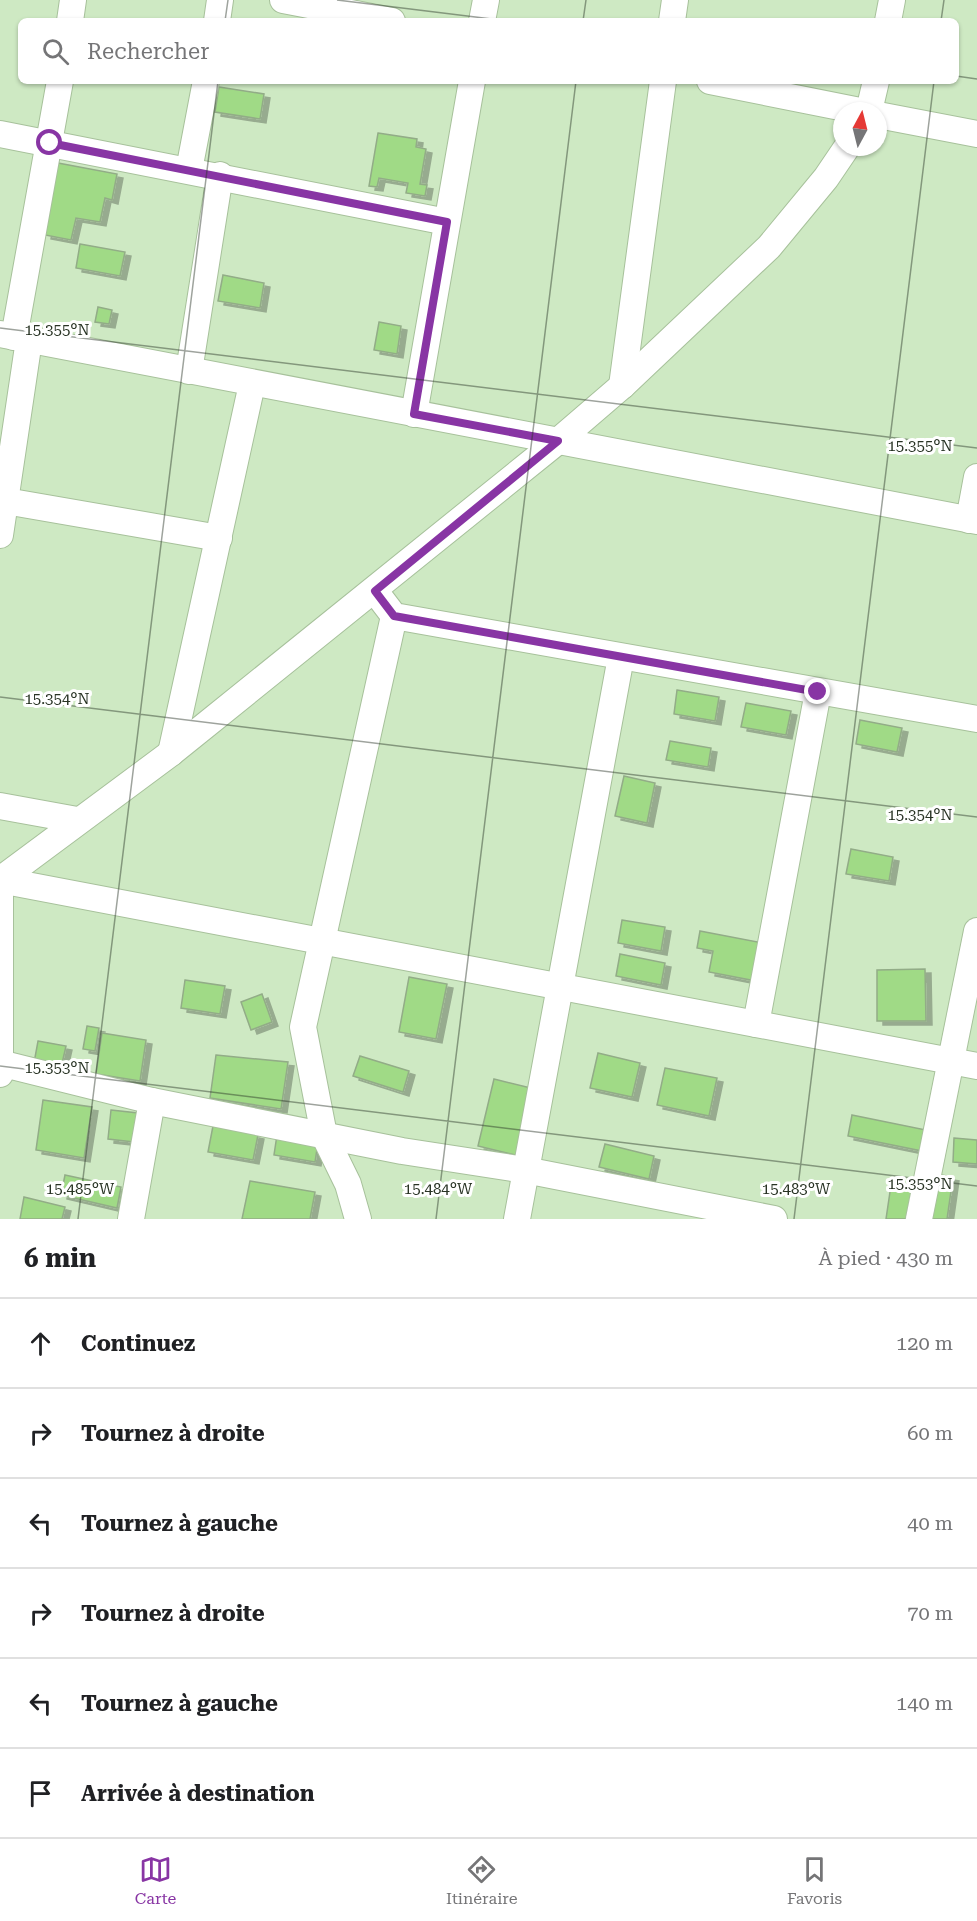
<!DOCTYPE html>
<html lang="fr">
<head>
<meta charset="utf-8">
<style>
	body { margin:0; font-family:"Roboto Serif",serif; background:#f2f2f2; color:#202124 }
	.compass { position:absolute; left:833px; top:102px; width:54px; height:54px; border-radius:50%; background:#fff; box-shadow:0 2px 4px #0004; rotate:7deg }
	.stop { position:absolute; width:18px; height:18px; margin:-14px; border:4px solid #8835a4; border-radius:50%; background:#fff }
	.stop.end { background:#8835a4; border-color:#fff; box-shadow:0 2px 6px #0008 }
	.list { margin:0; padding:0; list-style:none }
	h2 { display:flex; justify-content:space-between; align-items:center; height:78px; margin:0; padding:0 24px; font-size:26px }
	h2 small { font-size:20px; font-weight:400; color:#757577 }
	.list li { display:grid; grid-template-columns:39px 1fr auto; gap:18px; align-items:center; box-sizing:border-box; height:90px; padding:0 24px; border-top:2px solid #e0e0e0 }
	.list b { display:block; font-size:22px; white-space:nowrap }
	.list em { font-size:20px; font-style:normal; color:#757577 }
	.icon { flex:none; width:33px; height:33px; fill:none; stroke:currentColor; stroke-width:2; stroke-linecap:round; stroke-linejoin:round }
	.map { position:relative; flex:none; width:977px; height:1219px; overflow:hidden }
	.search { position:absolute; background:#fff; box-shadow:0 2px 4px #0004; left:18px; right:18px; top:18px; height:66px; display:flex; align-items:center; gap:15px; box-sizing:border-box; padding:0 21px; border-radius:9px; color:#757577; font-size:22px }
	.sheet { height:618px; background:#fff }
	nav { display:flex; justify-content:space-around; align-items:center; box-sizing:border-box; height:84px; border-top:2px solid #e0e0e0; background:#fff; font-size:16px; color:#757577 }
	nav a { display:grid; justify-items:center; gap:3px }
	nav .on { color:#8835a4 }
	.map>svg:first-child { display:block }
	.building { fill:#a0da86; stroke:#92ac87; stroke-width:1.5; filter:url(#shadow) }
	.lines { fill:none; stroke-linecap:round; stroke-linejoin:round }
	.minor-casing { stroke:#a7c19b; stroke-width:28 }
	.minor { stroke:#fff; stroke-width:26 }
	.route { stroke:#8835a4; stroke-width:8 }
	.ticks { fill:none; stroke:#293425; stroke-width:1.5; stroke-opacity:0.45 }
	.ticks-label { font-size:15px; text-anchor:middle; fill:#293425; stroke:#fff; stroke-width:6; stroke-linejoin:round; paint-order:stroke }
</style>
</head>
<body>
<div class="map">
<svg width="977" height="1219" viewBox="0 0 977 1219">
	<defs>
		<filter id="shadow"><feDropShadow dx="6" dy="4" stdDeviation="0" flood-color="#0004"/></filter>
	</defs>
	<rect width="100%" height="100%" fill="#cee9c3"/>
	<!-- building -->
	<g class="building">
		<path d="M219,87l45,7 -4,25 -45,-7z"/>
		<path d="M378,133l39,6 -1,8 10,2 -6,35 7,1 -2,11 -19,-3 2,-10 -29,-5 -2,9 -8,-1z"/>
		<path d="M58,163l59,11 -5,26 -7,-2 -5,24 -24,-4 -5,22 -26,-5z"/>
		<path d="M80,244l45,8 -5,24 -44,-8z"/>
		<path d="M223,275l41,8 -4,25 -42,-7z"/>
		<path d="M98,307l14,3 -3,14 -14,-2z"/>
		<path d="M379,322l22,4 -4,28 -23,-4z"/>
		<path d="M677,690l42,7 -4,24 -41,-7z"/>
		<path d="M746,703l45,8 -5,24 -45,-8z"/>
		<path d="M860,720l42,8 -5,24 -41,-8z"/>
		<path d="M670,741l41,7 -3,19 -42,-7z"/>
		<path d="M624,776l31,7 -8,40 -32,-7z"/>
		<path d="M851,849l42,8 -4,24 -43,-7z"/>
		<path d="M622,920l43,7 -4,24 -43,-8z"/>
		<path d="M700,931l63,12 -7,38 -47,-9 4,-21 -16,-3z"/>
		<path d="M620,954l45,9 -4,22 -45,-9z"/>
		<path d="M925,969l1,52h-49v-51z"/>
		<path d="M409,977l38,7 -11,55 -37,-7z"/>
		<path d="M185,980l40,6 -5,28 -39,-6z"/>
		<path d="M262,994l10,28 -21,8 -10,-28z"/>
		<path d="M87,1026l12,2 -4,23 -12,-2z"/>
		<path d="M102,1033l44,7 -6,41 -44,-7z"/>
		<path d="M38,1041l28,5 -5,22 -27,-5z"/>
		<path d="M598,1053l42,10 -8,34 -42,-9z"/>
		<path d="M216,1055l72,7 -7,47 -71,-11z"/>
		<path d="M360,1056l49,15 -6,21 -50,-16z"/>
		<path d="M665,1068l52,10 -8,38 -52,-11z"/>
		<path d="M494,1079l41,10 -16,67 -41,-10z"/>
		<path d="M43,1100l49,7 -8,51 -48,-8z"/>
		<path d="M111,1110l27,3 -4,29 -26,-3z"/>
		<path d="M852,1115l74,15 -4,21 -74,-15z"/>
		<path d="M213,1126l45,9 -5,25 -45,-8z"/>
		<path d="M277,1135l41,7 -3,20 -41,-7z"/>
		<path d="M954,1138l23,2v24l-24,-2z"/>
		<path d="M605,1144l49,12 -5,23 -50,-12z"/>
		<path d="M934,1174l19,3 -6,42h-19z"/>
		<path d="M65,1175l56,12 -4,21 -56,-13z"/>
		<path d="M250,1181l65,11 -5,27h-68z"/>
		<path d="M891,1185l21,3 -5,31h-21z"/>
		<path d="M24,1197l41,10 -3,12h-42z"/>
	</g>
	<g class="lines">
		<!-- minor casing -->
		<g class="minor-casing">
			<g id="minor">
				<path d="M283,0l109,21"/>
				<path d="M70,21l3,-21"/>
				<path d="M217,21l3,-21"/>
				<path d="M482,21l4,-21"/>
				<path d="M672,21l3,-21"/>
				<path d="M888,21l4,-21"/>
				<path d="M710,81l150,30"/>
				<path d="M869,111l7,-30"/>
				<path d="M878,115l99,19"/>
				<path d="M0,134l447,88"/>
				<path d="M189,170l17,-89"/>
				<path d="M0,334l977,187"/>
				<path d="M14,337l46,-256"/>
				<path d="M189,371l31,-196"/>
				<path d="M622,386l41,-305"/>
				<path d="M414,414l58,-333"/>
				<path d="M0,500l219,38"/>
				<path d="M969,520l8,-43"/>
				<path d="M0,535l29,-195"/>
				<path d="M375,591l19,25 583,103"/>
				<path d="M171,753l81,-369"/>
				<path d="M0,806l77,14"/>
				<path d="M0,880l171,-127 387,-312 64,-55 147,-139 57,-69 21,-31"/>
				<path d="M0,880l977,186"/>
				<path d="M0,881v193"/>
				<path d="M756,1024l62,-332"/>
				<path d="M0,1063l152,38 250,50 123,19 249,49"/>
				<path d="M131,1219l21,-118"/>
				<path d="M358,1219l-10,-35 -24,-49 -21,-108 91,-411"/>
				<path d="M517,1219l104,-562"/>
				<path d="M919,1219l58,-288"/>
			</g>
		</g>
		<!-- minor -->
		<use href="#minor" class="minor"/>
	</g>
	<g class="lines">
		<!-- route -->
		<path class="route" d="M50,143l397,79 -33,192 144,27 -183,150 19,25 424,76"/>
	</g>
	<!-- ticks -->
	<path class="ticks" d="M337,0l171,21M225,21l3,-21M583,21l3,-21M941,21l3,-21M956,76l21,3M0,328l977,120M0,697l977,120M0,1066l977,120M78,1219l140,-1138M436,1219l140,-1138M794,1219l140,-1138"/>
	<g class="ticks-label">
		<text x="57" y="335">15.355°N</text>
		<text x="920" y="451">15.355°N</text>
		<text x="57" y="704">15.354°N</text>
		<text x="920" y="820">15.354°N</text>
		<text x="57" y="1073">15.353°N</text>
		<text x="920" y="1189">15.353°N</text>
		<text x="80" y="1194">15.485°W</text>
		<text x="438" y="1194">15.484°W</text>
		<text x="796" y="1194">15.483°W</text>
	</g>
</svg>
<svg class="compass" viewBox="-18 -18 36 36"><path d="M0-13l5 13h-10z" fill="#e53935"/><path d="M0 13l5-13h-10z" fill="#757577"/></svg>
<div class="stop" style="left:50px;top:143px"></div>
<div class="stop end" style="left:818px;top:692px"></div>
<div class="search"><svg class="icon" aria-label="search" viewBox="0 0 24 24"><circle cx="10" cy="10" r="6"/><path d="M15 15l6 6"/></svg>Rechercher</div>
</div>
<section class="sheet">
<h2>6 min<small>À pied · 430 m</small></h2>
<ul class="list">
<li><svg class="icon" aria-label="ahead" viewBox="0 0 24 24"><path d="M12 20V5M6 11l6-6 6 6"/></svg><div><b>Continuez</b></div><em>120 m</em></li>
<li><svg class="icon" aria-label="right" viewBox="0 0 24 24"><path d="M7 20v-9h11M14 6l5 5-5 5"/></svg><div><b>Tournez à droite</b></div><em>60 m</em></li>
<li><svg class="icon" aria-label="left" viewBox="0 0 24 24"><path d="M17 20v-9H6M10 6l-5 5 5 5"/></svg><div><b>Tournez à gauche</b></div><em>40 m</em></li>
<li><svg class="icon" aria-label="right" viewBox="0 0 24 24"><path d="M7 20v-9h11M14 6l5 5-5 5"/></svg><div><b>Tournez à droite</b></div><em>70 m</em></li>
<li><svg class="icon" aria-label="left" viewBox="0 0 24 24"><path d="M17 20v-9H6M10 6l-5 5 5 5"/></svg><div><b>Tournez à gauche</b></div><em>140 m</em></li>
<li><svg class="icon" aria-label="arrive" viewBox="0 0 24 24"><path d="M6 21V4h12l-3 4 3 4H6"/></svg><div><b>Arrivée à destination</b></div></li>
</ul>
</section>
<nav>
<a class="on"><svg class="icon" aria-label="map" viewBox="0 0 24 24"><path d="M3 6l6-2 6 2 6-2v14l-6 2-6-2-6 2zM9 4v14M15 6v14"/></svg>Carte</a>
<a><svg class="icon" aria-label="directions" viewBox="0 0 24 24"><path d="M12 3l9 9-9 9-9-9zM9 14v-3h6M13 9l2 2-2 2"/></svg>Itinéraire</a>
<a><svg class="icon" aria-label="saved" viewBox="0 0 24 24"><path d="M7 4h10v16l-5-4-5 4z"/></svg>Favoris</a>
</nav>
</body>
</html>
